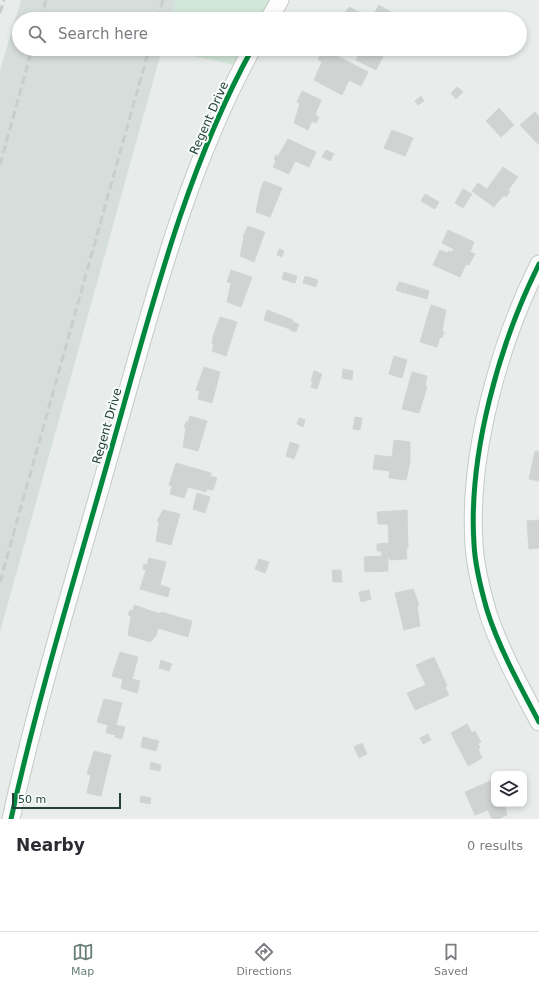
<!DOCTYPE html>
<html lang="en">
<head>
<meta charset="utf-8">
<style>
	body { margin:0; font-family:"DejaVu Sans",sans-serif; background:#f7f7f7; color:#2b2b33 }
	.controls { position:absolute; right:12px; bottom:12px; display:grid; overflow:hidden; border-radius:8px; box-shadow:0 2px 6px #0003 }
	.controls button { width:36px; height:36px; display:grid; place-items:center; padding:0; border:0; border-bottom:1px solid #e1e1e2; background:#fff; color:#2b2b33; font:20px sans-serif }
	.scale { position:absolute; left:12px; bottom:10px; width:109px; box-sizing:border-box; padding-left:4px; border:2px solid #24423a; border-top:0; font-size:11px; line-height:14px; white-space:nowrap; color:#24423a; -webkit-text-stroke:3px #f7fbf9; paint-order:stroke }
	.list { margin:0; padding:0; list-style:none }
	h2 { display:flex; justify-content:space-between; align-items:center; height:52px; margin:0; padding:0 16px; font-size:17px }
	h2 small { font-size:13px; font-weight:400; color:#7c7c81 }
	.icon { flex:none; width:22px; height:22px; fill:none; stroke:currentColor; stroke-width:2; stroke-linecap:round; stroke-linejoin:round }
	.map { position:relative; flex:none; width:539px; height:819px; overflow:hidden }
	.search { position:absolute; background:#fff; box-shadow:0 2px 6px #0003; left:12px; right:12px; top:12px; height:44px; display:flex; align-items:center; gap:10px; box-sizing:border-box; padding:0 14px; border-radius:22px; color:#7c7c81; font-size:15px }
	.sheet { height:112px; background:#fff }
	nav { display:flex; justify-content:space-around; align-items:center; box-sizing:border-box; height:56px; border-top:1px solid #e1e1e2; background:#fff; font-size:11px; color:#7c7c81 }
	nav a { display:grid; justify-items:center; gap:2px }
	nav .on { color:#697e78 }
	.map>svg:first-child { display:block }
	.built { fill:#d6dedb }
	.green { fill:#d1e6d8 }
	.building { fill:#cfd4d2; stroke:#d1d6d4 }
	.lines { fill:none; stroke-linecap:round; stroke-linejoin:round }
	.minor-casing { stroke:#c5cac8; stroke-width:19 }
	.minor { stroke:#fcfcfc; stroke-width:17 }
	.rail { stroke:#c9cdcc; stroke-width:3; stroke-dasharray:8 4; stroke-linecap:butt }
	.cycleway-casing { stroke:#f7fbf9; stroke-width:8 }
	.cycleway { stroke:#00873e; stroke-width:5 }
	.labels { text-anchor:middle; stroke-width:4; stroke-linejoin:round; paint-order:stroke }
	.street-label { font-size:12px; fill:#24423a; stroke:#f7fbf9 }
</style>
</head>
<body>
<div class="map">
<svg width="539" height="819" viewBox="0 0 539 819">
	<rect width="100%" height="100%" fill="#e8edeb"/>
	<!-- built -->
	<path class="built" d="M21,0h155l-6,19h-151v30h143l-162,583v-562z"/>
	<!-- green -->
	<g class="green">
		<path d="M176,0h94l-10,19h-90z"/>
		<path d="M161,49h83l-9,16z"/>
	</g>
	<!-- building -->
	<g class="building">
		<path d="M379,5l17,10 -2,4h-9l-10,-7z"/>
		<path d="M349,7l15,8 5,4h-28z"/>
		<path d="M324,49l44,23 -7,14 -12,-6 -7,15 -28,-15 8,-18 -4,-3z"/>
		<path d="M362,49h6l15,8 -7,13 -20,-10z"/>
		<path d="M457,87l6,5 -7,7 -5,-6z"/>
		<path d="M302,91l19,9 -6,15 4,2 -3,6 -4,-2 -4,9 -14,-7 6,-19 -3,-2z"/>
		<path d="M421,96l3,5 -6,4 -3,-4z"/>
		<path d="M499,108l15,17 -13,12 -15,-16z"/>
		<path d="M535,112l4,5v28l-19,-20z"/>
		<path d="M392,130l21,8 -8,18 -21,-8z"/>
		<path d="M288,139l28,13 -7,15 -14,-6 -6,13 -16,-7 3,-6 -2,-2 2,-4 2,1z"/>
		<path d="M326,150l8,4 -4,7 -8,-4z"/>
		<path d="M503,167l15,10 -10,13 2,1 -4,6 -1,-2 -4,3 -7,9 -22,-16 6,-8 9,6z"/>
		<path d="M264,181l18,7 -12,29 -14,-5 4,-20z"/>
		<path d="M463,189l9,5 -9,14 -8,-5z"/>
		<path d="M425,194l14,8 -4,7 -14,-8z"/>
		<path d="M248,226l17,6 -11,30 -14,-6 4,-19h-1z"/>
		<path d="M448,230l26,12 -4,10 5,2 -6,11 -3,-1 -6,13 -27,-12 7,-15 7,3 2,-2 3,1 2,-3 -12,-6z"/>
		<path d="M279,249l5,2 -2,6 -5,-2z"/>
		<path d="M231,270l21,7 -11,30 -14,-5 4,-19 -4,-1z"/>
		<path d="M284,272l13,4 -2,7 -13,-4z"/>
		<path d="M305,276l13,4 -2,7 -13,-4z"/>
		<path d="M399,282l8,2 -3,9 -8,-3z"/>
		<path d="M407,284l22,7 -2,8 -22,-6z"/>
		<path d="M431,305l15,5 -4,21 2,1 -2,6 -2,-1 -3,10 -17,-5z"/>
		<path d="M267,310l26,10 -3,9 -26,-9z"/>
		<path d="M220,317l17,5 -11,34 -14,-5 2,-7 -2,-1 1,-6z"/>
		<path d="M293,322l6,2 -3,8 -6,-2z"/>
		<path d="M394,356l13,4 -5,18 -13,-4z"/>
		<path d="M204,367l16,5 -8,31 -14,-4 2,-8 -4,-1z"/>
		<path d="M343,369l10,2 -1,9 -10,-2z"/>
		<path d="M314,371l8,3 -5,15 -6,-2 2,-5 -2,-1z"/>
		<path d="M412,372l15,4 -2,10 2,1 -8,26 -17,-4z"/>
		<path d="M190,416l17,5 -9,30 -15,-4 3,-20h-2l2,-5h2z"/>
		<path d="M355,417l7,1 -2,12 -7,-1z"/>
		<path d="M299,418l6,2 -2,7 -6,-3z"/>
		<path d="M394,440l16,2v20l-4,18 -17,-2 1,-7 -17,-2 2,-14 17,2z"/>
		<path d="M290,442l9,3 -5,14 -8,-3z"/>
		<path d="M535,451l4,1v29l-10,-2z"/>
		<path d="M176,463l35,10 -1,3 7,2 -4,12 -6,-1 -1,3 -18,-5 -4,11 -14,-4 2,-8 -3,-1z"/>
		<path d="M197,493l13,4 -5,16 -12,-4z"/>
		<path d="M163,510l17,4 -9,31 -15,-4 3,-19 -2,-1z"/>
		<path d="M407,510l1,38h-2l1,11 -17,1v-2h-2v13l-23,1 -1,-15 18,-1 -1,-5h-4v-7l12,-1 -1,-19h-10l-1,-12z"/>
		<path d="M539,520v28l-10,1 -2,-28z"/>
		<path d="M149,558l17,4 -6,23 10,3 -2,9 -28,-8 6,-19 -3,-1 1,-5 3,1z"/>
		<path d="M259,559l10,3 -4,11 -10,-4z"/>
		<path d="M332,570h9l1,12h-9z"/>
		<path d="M413,589l6,16 -2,1 3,20 -16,4 -9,-37z"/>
		<path d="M369,590l2,9 -10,3 -2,-10z"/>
		<path d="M134,605l26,9 1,-2 31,9 -4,16 -30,-9 -2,8 -6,6 -22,-7 3,-19 -3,-1 2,-5 3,1z"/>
		<path d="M120,652l18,5 -6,22 8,2 -3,12 -16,-5 2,-9 -11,-3z"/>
		<path d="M434,657l13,29 -2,1 4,8 -34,15 -8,-17 19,-8 -10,-20z"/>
		<path d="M161,660l11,4 -3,7 -10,-3z"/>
		<path d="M104,699l18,4 -6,22 9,2 -3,12 -7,-2 1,-2 -10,-2 2,-8 -11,-3z"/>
		<path d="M467,724l5,9 3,-2 6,11 -3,2 2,4 -2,1 4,9 -14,8 -17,-33z"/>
		<path d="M428,734l3,6 -8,4 -3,-6z"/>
		<path d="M143,737l16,4 -3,10 -15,-4z"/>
		<path d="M362,743l5,11 -8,4 -5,-11z"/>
		<path d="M94,751l17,4 -10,41 -14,-3 4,-18 -4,-1z"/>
		<path d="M151,762l10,3 -1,6 -10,-2z"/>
		<path d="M493,780l1,24h10l3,11 -9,4h-6l-4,-9 -13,5 -10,-23z"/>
		<path d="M141,796l10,2 -1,6 -10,-2z"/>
	</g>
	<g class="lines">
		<!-- minor casing -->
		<g class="minor-casing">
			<g id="minor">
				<path d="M269,19l11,-19"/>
				<path d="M539,264c-40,80 -71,191 -65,280 1,22 7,45 13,66 11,36 34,78 52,112"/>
				<path d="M11,819c28,-127 67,-251 102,-376 38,-133 72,-272 139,-394"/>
			</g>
		</g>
		<!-- minor -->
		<use href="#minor" class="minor"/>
		<!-- rail -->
		<g class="rail">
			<path d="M0,13l4,-13"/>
			<path d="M41,19l5,-19"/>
			<path d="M157,19l6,-19"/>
			<path d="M0,165l32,-116"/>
			<path d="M0,582l149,-533"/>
		</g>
		<!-- cycleway casing -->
		<g class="cycleway-casing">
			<g id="cycleway">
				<path d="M539,264c-40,80 -71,191 -65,280 1,22 7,45 13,66 11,36 34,78 52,112"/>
				<path d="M11,819c28,-127 67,-251 102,-376 38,-133 72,-272 139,-394"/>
			</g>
		</g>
		<!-- cycleway -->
		<use href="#cycleway" class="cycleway"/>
	</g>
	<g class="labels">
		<!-- street labels -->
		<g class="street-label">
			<text transform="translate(209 118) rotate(-66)" y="4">Regent Drive</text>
			<text transform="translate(107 426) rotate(-74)" y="4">Regent Drive</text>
		</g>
	</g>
</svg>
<div class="controls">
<button><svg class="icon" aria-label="layers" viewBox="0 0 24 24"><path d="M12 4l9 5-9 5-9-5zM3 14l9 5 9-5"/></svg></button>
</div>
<div class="scale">50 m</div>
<div class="search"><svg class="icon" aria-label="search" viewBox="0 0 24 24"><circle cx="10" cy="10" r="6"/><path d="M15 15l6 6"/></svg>Search here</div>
</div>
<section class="sheet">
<h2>Nearby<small>0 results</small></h2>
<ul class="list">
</ul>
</section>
<nav>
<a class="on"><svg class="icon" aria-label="map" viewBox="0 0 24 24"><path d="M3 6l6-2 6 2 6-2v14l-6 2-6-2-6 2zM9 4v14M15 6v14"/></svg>Map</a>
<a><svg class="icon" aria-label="directions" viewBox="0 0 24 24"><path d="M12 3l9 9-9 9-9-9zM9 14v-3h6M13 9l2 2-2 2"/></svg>Directions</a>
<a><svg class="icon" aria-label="saved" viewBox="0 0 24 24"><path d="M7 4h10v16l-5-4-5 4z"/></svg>Saved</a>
</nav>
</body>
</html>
